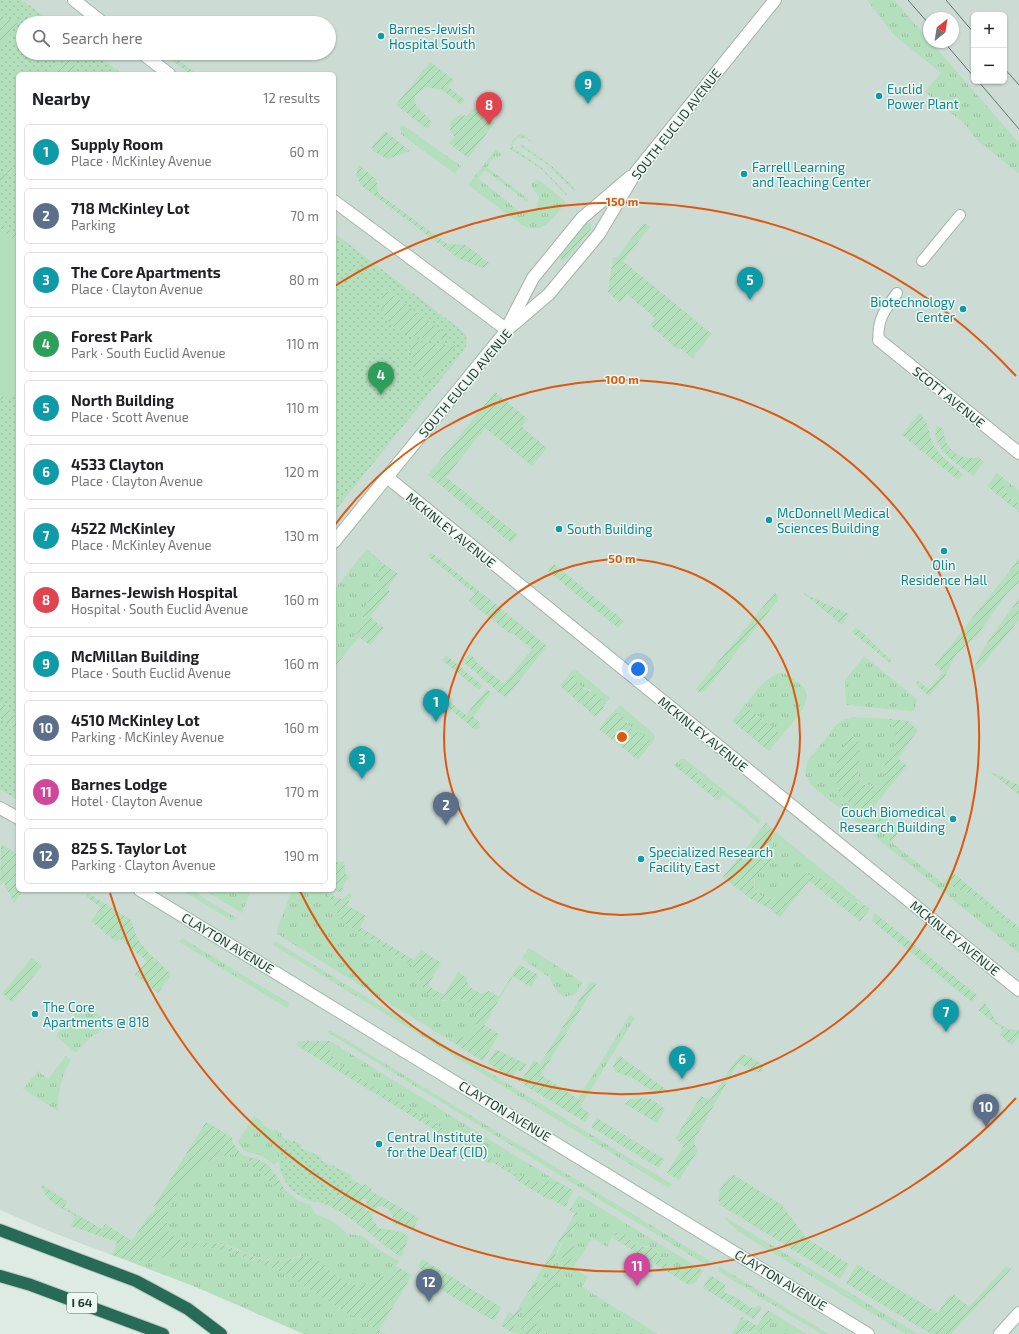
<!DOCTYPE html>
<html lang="en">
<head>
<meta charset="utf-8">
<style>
	body { margin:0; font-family:"Exo 2",sans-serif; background:#f2f2f2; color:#202124 }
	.controls { position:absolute; right:12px; top:12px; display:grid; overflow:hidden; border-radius:6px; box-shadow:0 1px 3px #0004 }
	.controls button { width:36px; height:36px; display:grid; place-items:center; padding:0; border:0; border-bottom:1px solid #e0e0e0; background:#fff; color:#202124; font:20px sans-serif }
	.compass { position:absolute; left:923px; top:12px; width:36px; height:36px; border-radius:50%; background:#fff; box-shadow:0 1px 3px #0004; rotate:30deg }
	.you { position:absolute; left:638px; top:669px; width:14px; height:14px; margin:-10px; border:3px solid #fff; border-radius:50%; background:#1a73e8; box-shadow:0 0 0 6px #1a73e833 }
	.badge { display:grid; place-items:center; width:26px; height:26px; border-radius:50%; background:#b45309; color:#fff; font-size:13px; font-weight:700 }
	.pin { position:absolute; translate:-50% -33px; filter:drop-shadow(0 1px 2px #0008) }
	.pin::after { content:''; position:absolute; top:21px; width:14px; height:12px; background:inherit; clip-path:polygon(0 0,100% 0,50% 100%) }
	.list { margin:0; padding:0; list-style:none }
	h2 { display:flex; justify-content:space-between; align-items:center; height:52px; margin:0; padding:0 16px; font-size:17px }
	h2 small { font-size:13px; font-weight:400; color:#757577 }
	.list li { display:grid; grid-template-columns:26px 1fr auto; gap:12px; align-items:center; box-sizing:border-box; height:56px; margin:0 8px 8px; padding:0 8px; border:1px solid #e0e0e0; border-radius:6px }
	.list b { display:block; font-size:15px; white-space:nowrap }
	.list p { margin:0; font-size:13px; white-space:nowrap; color:#757577 }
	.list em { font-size:13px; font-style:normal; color:#757577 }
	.icon { flex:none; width:22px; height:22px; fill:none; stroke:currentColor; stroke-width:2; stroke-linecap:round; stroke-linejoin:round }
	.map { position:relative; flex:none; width:1019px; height:1334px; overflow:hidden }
	.search { position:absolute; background:#fff; box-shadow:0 1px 3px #0004; left:16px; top:16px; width:320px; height:44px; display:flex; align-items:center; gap:10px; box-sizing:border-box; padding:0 14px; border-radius:22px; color:#757577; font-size:15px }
	.panel { position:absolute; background:#fff; box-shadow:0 1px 3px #0004; left:16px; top:72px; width:320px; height:820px; border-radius:6px }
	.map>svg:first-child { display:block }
	.built { fill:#ccdbd3; fill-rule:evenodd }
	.grass { fill:url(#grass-tufts) }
	.park { fill:url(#park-dots) }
	.garden { fill:url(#garden-furrows) }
	.pitch { fill:#b4dfbc }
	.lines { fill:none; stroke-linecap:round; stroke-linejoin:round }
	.lane-casing { stroke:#a1b3ab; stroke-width:12 }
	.street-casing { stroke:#a1b3ab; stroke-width:14 }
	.secondary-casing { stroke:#9ebbae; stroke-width:14 }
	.highway-casing { stroke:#c0c8c5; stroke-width:14 }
	.lane { stroke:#fff; stroke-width:10 }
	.street { stroke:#fff; stroke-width:12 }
	.secondary { stroke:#fff; stroke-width:12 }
	.highway { stroke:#276b57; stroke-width:12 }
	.tram { stroke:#58786d; stroke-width:1 }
	.ring { fill:none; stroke:#de580e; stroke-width:2 }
	.culture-dot { fill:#0f9aa8; stroke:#eef8f2; stroke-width:1.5 }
	.labels { text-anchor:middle; stroke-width:3; stroke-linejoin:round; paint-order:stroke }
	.shield { fill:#eef8f2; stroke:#5c746b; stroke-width:1 }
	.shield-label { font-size:12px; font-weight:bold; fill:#1e3c31 }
	.culture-label { font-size:13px; fill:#0d838f; stroke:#eef8f2; text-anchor:start }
	.street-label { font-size:13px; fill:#1e3c31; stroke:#eef8f2 }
	.centre { fill:#de580e; stroke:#eef8f2; stroke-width:2 }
	.ring-label { font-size:12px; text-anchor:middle; font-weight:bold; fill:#de580e; stroke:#eef8f2; stroke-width:3; stroke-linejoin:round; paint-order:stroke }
</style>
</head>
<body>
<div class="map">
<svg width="1019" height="1334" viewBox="0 0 1019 1334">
	<defs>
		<pattern id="grass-tufts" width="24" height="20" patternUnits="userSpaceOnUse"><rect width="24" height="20" fill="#b4dfbc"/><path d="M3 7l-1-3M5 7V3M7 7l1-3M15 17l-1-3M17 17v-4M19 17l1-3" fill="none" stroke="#9ac0a2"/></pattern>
		<pattern id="park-dots" width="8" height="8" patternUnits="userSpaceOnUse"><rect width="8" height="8" fill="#b4dfbc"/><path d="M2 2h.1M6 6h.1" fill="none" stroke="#9ac0a2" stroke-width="1.8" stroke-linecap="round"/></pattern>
		<pattern id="garden-furrows" width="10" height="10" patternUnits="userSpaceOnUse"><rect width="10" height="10" fill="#b4dfbc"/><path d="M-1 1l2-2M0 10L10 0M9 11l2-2" fill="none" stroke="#9ac0a2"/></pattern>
	</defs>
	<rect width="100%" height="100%" fill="#deebe4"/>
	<!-- built -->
	<path class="built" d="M0,0h1019v1334h-715l-108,-47 -145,-55 -51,-22zM974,15h30v66h-30zM929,18h24v24h-24zM23,23h306v30h-306zM18,74h316v816h-316z"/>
	<!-- grass -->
	<g class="grass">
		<path d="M867,0h27l35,40v2h2l88,101v31l-43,-35 -12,-16 -39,-31 16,-19 -47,-38z"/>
		<path d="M403,125l58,41 -6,8 -54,-40 -1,-7z"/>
		<path d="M496,149l6,5 -4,3 -3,-1 -8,11 41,32 -1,3 -42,-32 -7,8 41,33c7,2 12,2 17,-2l3,-12 -7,-10v-4l5,-3 3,1 26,21c-12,15 -22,34 -44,23l-54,-40z"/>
		<path d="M1003,478l16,13v13c-11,-5 -16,-14 -16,-26z"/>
		<path d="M367,549l12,11v20l-2,9 -11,16 -6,24 -26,34v-73z"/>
		<path d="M864,656l53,43 -2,10 -3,2 -66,-6 -1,-25z"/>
		<path d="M574,668l36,30 -6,7 -14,-15 -13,-5 -4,-9z"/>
		<path d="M780,673c9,0 13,5 19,10 20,16 -6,38 -17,52l-37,-30c10,-12 20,-28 35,-32z"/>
		<path d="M620,705l34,29 1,5 -7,8v-10c-5,-2 -11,-4 -15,-7 -8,-7 -7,-15 -20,-17z"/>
		<path d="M853,717l37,2 7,19 -4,12 -5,5 -2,23 -5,8c-20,1 -26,-6 -21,-26l-21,29c11,18 24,17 37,29 6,6 9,17 15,24l52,41 30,12 46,38v20l-208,-168 -6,-11 2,-12 29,-37 7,-5z"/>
		<path d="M681,759h4l76,61 -3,3 -41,-34 -14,-7 -4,-8 -15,-7 -5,2 -5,-4z"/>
		<path d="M772,829l92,75 -13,-3 -30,-22 -30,4 -8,13 -10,4 -12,-4 -6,-5v-13l18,-23z"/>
		<path d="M181,890h10l47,29 -7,1z"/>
		<path d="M204,890h47l-9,23z"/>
		<path d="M292,890h34l6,14 14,20 64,40 8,7 5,16 20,14c20,-4 27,-1 35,17 -5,16 -13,20 -29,22l-172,-106c-1,-7 12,-33 15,-44z"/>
		<path d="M182,938l107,65 -2,5 -108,-66z"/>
		<path d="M275,941l398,244 -6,2 -394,-242z"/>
		<path d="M529,948l53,34 -6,12 -12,3 -8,-7 -7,-13 -27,-18z"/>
		<path d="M84,1003l27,21 -20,13 -15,16 -20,-17z"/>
		<path d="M630,1015l5,3 -52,84 -5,-3z"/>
		<path d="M330,1030l380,231 -4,4 -379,-233z"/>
		<path d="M330,1041l225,139 -15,3 -16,-5 -182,-111 -12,-14z"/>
		<path d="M66,1056l5,4c-10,16 -13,32 -13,51l-35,-22 15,-18 10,8z"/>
		<path d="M254,1116l9,6 -1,2 11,7 2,-2 7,4 -1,3 3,2 -4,9 -1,14 -5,4 -13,-10 -17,-4 -6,-9z"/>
		<path d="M232,1154h9l6,3 5,9 15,11 5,8 5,4 9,2 11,9 13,5 6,9 14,6 18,14 14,2 19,15 18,10c-7,13 -25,23 -40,24 -15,1 -25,-13 -36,-21 -4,-3 -14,-6 -20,-7 -8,-2 -18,4 -26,4 -20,0 -37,-13 -55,-17 -14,-2 -37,0 -48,-7 -20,-15 8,-56 22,-68 11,-8 23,-12 36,-15z"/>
		<path d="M579,1195l112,68 -10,8 -17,-8 -8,-11 -9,-6h-10l-13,-11 -10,-1 -7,13 -15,-9 -19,30 15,9 -6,10 76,47h-109l-17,-10 46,-77 -12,3 -8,18 -21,23 -16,38 1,5 -9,-1 3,-16 23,-37 11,-12 17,-33 7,-5 2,-19 -5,-4z"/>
		<path d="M725,1217l193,117h-12l-167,-102 -9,-8z"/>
		<path d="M206,1247l22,4 56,22 66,42c16,2 19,5 27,19h-73l-108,-47 -72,-28 12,1 30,-5 10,-6z"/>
		<path d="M719,1266l108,67v1h-6l-103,-63z"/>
		<path d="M771,1312l36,22h-63l12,-2 16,-14z"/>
	</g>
	<!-- park -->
	<g class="park">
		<path d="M0,0h22l31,23h-30v30h71l29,21h-105v726l-18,-11z"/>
		<path d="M334,233l126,96c7,6 8,11 5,20l-131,163z"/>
		<path d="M284,1138l9,4 1,-1 8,4 -1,3 20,9 -1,3 11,6 1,-1 20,11 -1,3 2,1c-25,49 -92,8 -69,-42z"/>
	</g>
	<!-- garden -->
	<g class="garden">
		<path d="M0,17l18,5 -18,27z"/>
		<path d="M162,53h13l-2,3 24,18h-7z"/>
		<path d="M69,60l5,2 1,7 -6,5h-22l8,-9z"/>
		<path d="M430,62l24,18 -6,7 17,13 -4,5 -20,-16 -2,1 -12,-3c-27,14 -2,25 5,35l-3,6h-3l-30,-23z"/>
		<path d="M475,107l20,15 -27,36 -19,-15 6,-6c-12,-11 -1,-25 12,-21z"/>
		<path d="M385,131l25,20 -22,8 -15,-8 -1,-4z"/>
		<path d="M521,133l14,11 -10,-6h-8l-5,6 1,4 28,19 26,27 -1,1 -26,-27 -30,-19 3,-10z"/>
		<path d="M521,144l31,22 24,24 -2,1 -26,-26 -28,-19z"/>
		<path d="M359,165l17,14 2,14 69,51 19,1 24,19 -8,4 -24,-10 -95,-71 -7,-11z"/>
		<path d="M10,167l8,4v8l-11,-7 -7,10c0,-9 2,-12 10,-15z"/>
		<path d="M0,223l18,13v7l-18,-14z"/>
		<path d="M587,223l4,1v5l-24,30 -5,2 -3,-4 1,-3z"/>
		<path d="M644,223l6,4 -27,34 89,73 -20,24 -12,-10 -2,2 -28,-25 5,-7 -28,-24 -7,9 -12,-11 5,-35h4z"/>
		<path d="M385,289l61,45v3c-26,10 -80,-15 -61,-48z"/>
		<path d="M410,340l27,5h17l2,2 -28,35c-13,-12 -19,-23 -18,-42z"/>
		<path d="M18,384v7l-9,10 -5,1 -4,-3v-5l7,5z"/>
		<path d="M495,392l33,27 -6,8 25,21 -15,18 -47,-38 -39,49 72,58 -7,8 -83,-68z"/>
		<path d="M919,413c11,9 9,20 14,31 7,13 20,21 30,30l-5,6 -56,-45z"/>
		<path d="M937,425l7,5c-2,18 18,32 34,27l6,5 -11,14c-15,-12 -45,-29 -36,-51z"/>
		<path d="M997,473l6,5c0,12 5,21 16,26v8l-32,-26z"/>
		<path d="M431,552l116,94 -39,49 -3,2 -3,-2 -40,-34 7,-7 8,6 -1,2 28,22 28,-35 -20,-16 -2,1 -41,-33 6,-7 -47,-38z"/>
		<path d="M1019,559v23l-12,11 -29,41 -23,22 -10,20 -16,20 -13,-11 2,-4 11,8 14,-17 -8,-7z"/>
		<path d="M379,560l19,14 -11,14 3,4 -20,25 14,11 -14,17 -11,-8 -25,31v-5l26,-34 6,-24 11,-16 2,-9z"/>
		<path d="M554,564l70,57 -6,7 -70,-57z"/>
		<path d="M775,592l3,5 -1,4 -72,90 -5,2 -4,-4z"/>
		<path d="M803,593l46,21 -7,11z"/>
		<path d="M1019,599v21l-42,51 -5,3c10,-28 29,-51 47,-75z"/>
		<path d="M856,627l36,34 -2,2 -38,-31z"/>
		<path d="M446,655l37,31 -4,4 -37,-30z"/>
		<path d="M573,669c2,29 26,15 31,38l-8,10 -36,-31z"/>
		<path d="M433,688l33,27 21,-26 4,4 -18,24 7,6v5l-5,2 -45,-38z"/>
		<path d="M0,699l17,19 1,13 -18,-13z"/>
		<path d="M745,705l37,30 -13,16 -37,-30z"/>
		<path d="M612,713c13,-1 12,10 20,16 5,5 17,5 18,13 0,6 -9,13 -12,18l-39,-31z"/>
		<path d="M890,719l18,2 10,9 -20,28 9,8 -34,41 28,23 -10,12c-6,-7 -8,-17 -14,-23 -9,-9 -23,-11 -32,-20 -17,-17 -8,-44 4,-62h5c19,15 -16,53 27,49 7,-12 2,-14 4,-25 2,-8 10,-12 12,-22z"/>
		<path d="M684,767c14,1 12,7 20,15 3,4 14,7 20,12l-6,7 -39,-32z"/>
		<path d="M989,771l30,14v10z"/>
		<path d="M766,823l6,6c-1,10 3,22 0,31 -6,14 -23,11 -17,31l6,5 12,4c14,-5 13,-17 24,-23 19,-11 38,16 54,24 7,3 13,2 19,8l-10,12 -51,-40 -29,36 -10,-8 -19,-10 -28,-22z"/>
		<path d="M1,844l17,10v36h6l-10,13 -10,-20 -4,2z"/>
		<path d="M344,861l2,14 3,1 -7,12 3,3 -6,1 -5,-2v-27z"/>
		<path d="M952,872l67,55v6l-46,-38 -30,-12z"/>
		<path d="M327,892l10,6 5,1 8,-6 2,2 -5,10 19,11 -6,11 54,33 7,-10 20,13 -13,22 8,6 8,3 14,-22 9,6 1,8 13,8 8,-3 10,6 20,-33 19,11 -7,12 -18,-11 -29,49 15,9 -16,27 -34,-21c16,-2 24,-6 29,-22 -15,-34 -27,-8 -48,-23 -10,-7 -9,-21 -20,-31l-64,-40 -9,-10z"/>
		<path d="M88,893l43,27 6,18 10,13 24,23 -13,19 -23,-18 12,-14 -27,-22 -4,3 -25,-21 10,-13 -15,-12z"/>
		<path d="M876,914l101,81 -5,7 -101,-82z"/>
		<path d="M32,958l10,8 -30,36 -10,-9z"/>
		<path d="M592,983l4,1 -55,91 42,27 -3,5 10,7 -5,8 -69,-42 2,-4 5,2 11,-18 6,4 49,-80z"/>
		<path d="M985,1002l12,21 14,7h8v6l-7,9 -12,-10 3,-5 -25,-20z"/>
		<path d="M299,1041h31v12l12,14 182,111 16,5 15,-3 19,11 -9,16 -14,-8 -2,1 -34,-21 1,-2 -24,-15 -2,2 -194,-119z"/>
		<path d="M496,1049l30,15 -5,8 -4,-2 -5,8 -24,-15z"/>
		<path d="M742,1055c7,0 16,6 21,11l-1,6h-8l-16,-9 -44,77 3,12 -18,28 -12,-7 17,-28 -9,-6 26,-43 9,4 26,-40z"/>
		<path d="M620,1056l51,37 -12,-1 -10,-3 -16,-11 -17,-6 -3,-5 4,-9z"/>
		<path d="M642,1098l9,1 14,10 -8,14 -32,-19 6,-5z"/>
		<path d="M597,1118l67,41 -5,9 -68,-41z"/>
		<path d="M206,1122l26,15 1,6 8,11c-11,0 -22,2 -32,7 -19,9 -59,58 -34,76 11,8 31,4 44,7 19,4 38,18 58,17 12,0 22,-6 33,-4 18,5 27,26 46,28 14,2 32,-10 40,-19l16,9 -33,55 6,4h-8c-8,-14 -11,-17 -27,-19l-66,-42 -56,-22 -22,-4 -30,2 -18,11 -9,2 -25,-3 -12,-4 5,-13 -46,-16 4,-10c-13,-8 -31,-15 -34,-32l26,17 -3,6 38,22 3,-5 27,17 18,-28 3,1 3,-7 -2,-1z"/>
		<path d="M247,1157c23,2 27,16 39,34l-9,-2 -5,-4 -5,-8 -15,-11z"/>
		<path d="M734,1175l48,30 24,33 43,26 -9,15 -121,-75c-2,-12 3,-24 15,-29z"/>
		<path d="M353,1180l10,6 2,-2 7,5 -1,2 48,27 -6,11 -11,-6 -3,3 -7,-3c3,-9 -4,-18 -14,-17l-2,3 -9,-3 -1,-7h-4l-2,4 5,7 10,2 1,2h-4v4l6,10 24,4 7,5 -8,20c-27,-17 -53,-47 -83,-55 17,-1 28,-7 35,-22z"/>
		<path d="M571,1207l8,8 -1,8 -18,22 -10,23 -11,12 -23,37 -3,16 -12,-7 8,-14 5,3 61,-101 -6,-4z"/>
		<path d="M616,1233l8,2 13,11 15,2c11,11 12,18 29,23l10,-8 12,8 -7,11 -7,3 -76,-47z"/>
		<path d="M570,1246h9l-47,78 17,10h-27c-7,-27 23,-47 36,-67 4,-7 5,-15 12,-21z"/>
		<path d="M422,1259l79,48 -7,14 -66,-39 3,-6 -13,-9z"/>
		<path d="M857,1264l81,49 10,-15 5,-4 16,13 37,-41 5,3 -60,65h-20l-85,-51z"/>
		<path d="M710,1275l15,9 -1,8c5,3 10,4 14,7 7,3 8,9 17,9l4,-3 3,2 -8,12 -51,-31z"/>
		<path d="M767,1310l4,2c2,20 -8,18 -23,20 -5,1 -10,2 -16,2l10,-17 15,9z"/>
	</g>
	<!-- pitch -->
	<path class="pitch" d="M0,229l18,14v141l-11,15 -7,-5z"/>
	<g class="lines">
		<!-- lane casing -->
		<g class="lane-casing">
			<g id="lane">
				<path d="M922,261l38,-46"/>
				<path d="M879,340c-3,-19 7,-32 18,-47"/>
			</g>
		</g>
		<!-- street casing -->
		<g class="street-casing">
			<g id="street">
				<path d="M508,326l25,-48 49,-60 48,-41"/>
				<path d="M507,330l42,-36 50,-60 37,-62 139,-172"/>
				<path d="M879,340l140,113"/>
				<path d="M387,477l632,513"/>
				<path d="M0,808l18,10"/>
			</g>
		</g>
		<!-- secondary casing -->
		<g class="secondary-casing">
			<g id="secondary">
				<path d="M74,0l29,23"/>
				<path d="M142,53l27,21"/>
				<path d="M334,201l173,129 -173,212"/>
				<path d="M140,890l728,444"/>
				<path d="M1000,1334l19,-21"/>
			</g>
		</g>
		<!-- highway casing -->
		<g class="highway-casing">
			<g id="highway">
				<path d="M0,1230l136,51 52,28 33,25"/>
				<path d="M0,1276l31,9 132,49"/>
			</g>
		</g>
		<!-- lane -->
		<use href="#lane" class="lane"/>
		<!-- street -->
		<use href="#street" class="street"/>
		<!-- secondary -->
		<use href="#secondary" class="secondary"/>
		<!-- highway -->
		<use href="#highway" class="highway"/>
		<!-- tram -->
		<g class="tram">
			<path d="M908,0l21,24"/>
			<path d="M946,0l28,33"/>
			<path d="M944,42l30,35"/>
			<path d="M1004,68l15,17"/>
			<path d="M978,81l41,48"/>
		</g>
	</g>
	<!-- distance rings -->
	<g class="ring">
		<circle cx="622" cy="737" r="178"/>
		<path d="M335 525A357 357 0 1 1 300 891"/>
		<path d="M1016 1098A535 535 0 0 1 110 893M335 286A535 535 0 0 1 1016 376"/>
	</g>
	<!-- markers -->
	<g class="culture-dot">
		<circle cx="381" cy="36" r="4"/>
		<circle cx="879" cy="96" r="4"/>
		<circle cx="744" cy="174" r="4"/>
		<circle cx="963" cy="309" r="4"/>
		<circle cx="769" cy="520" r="4"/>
		<circle cx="559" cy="529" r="4"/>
		<circle cx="944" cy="551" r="4"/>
		<circle cx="953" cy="819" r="4"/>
		<circle cx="641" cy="859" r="4"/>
		<circle cx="35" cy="1014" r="4"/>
		<circle cx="379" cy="1144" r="4"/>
	</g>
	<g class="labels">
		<!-- shield labels -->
		<rect class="shield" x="67" y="1293" width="30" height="20" rx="3"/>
		<g class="shield-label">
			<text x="82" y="1307">I 64</text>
		</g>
		<!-- culture labels -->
		<g class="culture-label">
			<text x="389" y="34">Barnes-Jewish<tspan x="389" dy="15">Hospital South</tspan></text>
			<text x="887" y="94">Euclid<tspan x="887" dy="15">Power Plant</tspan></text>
			<text x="752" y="172">Farrell Learning<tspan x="752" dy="15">and Teaching Center</tspan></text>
			<text x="955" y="307" text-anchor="end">Biotechnology<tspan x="955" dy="15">Center</tspan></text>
			<text x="777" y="518">McDonnell Medical<tspan x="777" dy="15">Sciences Building</tspan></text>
			<text x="567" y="534">South Building</text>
			<text x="944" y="570" text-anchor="middle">Olin<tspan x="944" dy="15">Residence Hall</tspan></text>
			<text x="945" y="817" text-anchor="end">Couch Biomedical<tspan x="945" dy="15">Research Building</tspan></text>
			<text x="649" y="857">Specialized Research<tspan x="649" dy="15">Facility East</tspan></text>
			<text x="43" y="1012">The Core<tspan x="43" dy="15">Apartments @ 818</tspan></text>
			<text x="387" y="1142">Central Institute<tspan x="387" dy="15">for the Deaf (CID)</tspan></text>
		</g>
		<!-- street labels -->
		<g class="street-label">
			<text transform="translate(676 124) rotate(-52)" y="5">SOUTH EUCLID AVENUE</text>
			<text transform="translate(465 383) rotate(-50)" y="5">SOUTH EUCLID AVENUE</text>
			<text transform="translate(949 397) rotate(39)" y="5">SCOTT AVENUE</text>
			<text transform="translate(451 530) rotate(39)" y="5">MCKINLEY AVENUE</text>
			<text transform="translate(703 734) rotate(39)" y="5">MCKINLEY AVENUE</text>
			<text transform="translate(955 938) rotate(39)" y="5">MCKINLEY AVENUE</text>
			<text transform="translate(228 943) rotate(31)" y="5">CLAYTON AVENUE</text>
			<text transform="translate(505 1111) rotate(31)" y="5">CLAYTON AVENUE</text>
			<text transform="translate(781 1280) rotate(31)" y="5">CLAYTON AVENUE</text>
		</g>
	</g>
	<circle cx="622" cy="737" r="6" class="centre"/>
	<g class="ring-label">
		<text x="622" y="206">150 m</text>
		<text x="622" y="384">100 m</text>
		<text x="622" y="563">50 m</text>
	</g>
</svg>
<div class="controls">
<button>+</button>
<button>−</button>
</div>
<svg class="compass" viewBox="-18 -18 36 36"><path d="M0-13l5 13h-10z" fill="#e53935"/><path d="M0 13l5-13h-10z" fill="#757577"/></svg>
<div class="you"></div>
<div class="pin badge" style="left:436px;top:722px;background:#0f9aa8">1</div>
<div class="pin badge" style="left:446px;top:825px;background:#5c6f8a">2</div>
<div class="pin badge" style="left:362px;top:779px;background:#0f9aa8">3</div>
<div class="pin badge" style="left:381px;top:395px;background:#2e9e5b">4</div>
<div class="pin badge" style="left:750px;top:300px;background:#0f9aa8">5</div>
<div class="pin badge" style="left:682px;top:1079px;background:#0f9aa8">6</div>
<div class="pin badge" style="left:946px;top:1032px;background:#0f9aa8">7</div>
<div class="pin badge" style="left:489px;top:125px;background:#e0444e">8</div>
<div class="pin badge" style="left:588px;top:104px;background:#0f9aa8">9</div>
<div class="pin badge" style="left:986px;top:1127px;background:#5c6f8a">10</div>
<div class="pin badge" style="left:637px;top:1286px;background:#d1479c">11</div>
<div class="pin badge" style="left:429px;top:1302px;background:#5c6f8a">12</div>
<div class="search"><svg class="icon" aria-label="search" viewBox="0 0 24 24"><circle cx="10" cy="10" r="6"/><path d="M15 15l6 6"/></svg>Search here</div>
<section class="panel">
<h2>Nearby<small>12 results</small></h2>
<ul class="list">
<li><span class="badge" style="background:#0f9aa8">1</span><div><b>Supply Room</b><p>Place · McKinley Avenue</p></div><em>60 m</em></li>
<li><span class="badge" style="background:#5c6f8a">2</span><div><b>718 McKinley Lot</b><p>Parking</p></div><em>70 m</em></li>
<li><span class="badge" style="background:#0f9aa8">3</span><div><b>The Core Apartments</b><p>Place · Clayton Avenue</p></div><em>80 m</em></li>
<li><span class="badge" style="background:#2e9e5b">4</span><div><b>Forest Park</b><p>Park · South Euclid Avenue</p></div><em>110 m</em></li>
<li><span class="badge" style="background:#0f9aa8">5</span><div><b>North Building</b><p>Place · Scott Avenue</p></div><em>110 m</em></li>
<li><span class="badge" style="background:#0f9aa8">6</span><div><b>4533 Clayton</b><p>Place · Clayton Avenue</p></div><em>120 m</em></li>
<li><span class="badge" style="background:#0f9aa8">7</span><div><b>4522 McKinley</b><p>Place · McKinley Avenue</p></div><em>130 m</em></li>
<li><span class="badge" style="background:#e0444e">8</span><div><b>Barnes-Jewish Hospital</b><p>Hospital · South Euclid Avenue</p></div><em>160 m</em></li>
<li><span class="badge" style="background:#0f9aa8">9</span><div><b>McMillan Building</b><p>Place · South Euclid Avenue</p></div><em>160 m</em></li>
<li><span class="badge" style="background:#5c6f8a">10</span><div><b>4510 McKinley Lot</b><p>Parking · McKinley Avenue</p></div><em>160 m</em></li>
<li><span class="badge" style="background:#d1479c">11</span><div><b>Barnes Lodge</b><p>Hotel · Clayton Avenue</p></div><em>170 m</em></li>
<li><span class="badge" style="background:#5c6f8a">12</span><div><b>825 S. Taylor Lot</b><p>Parking · Clayton Avenue</p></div><em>190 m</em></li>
</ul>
</section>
</div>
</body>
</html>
